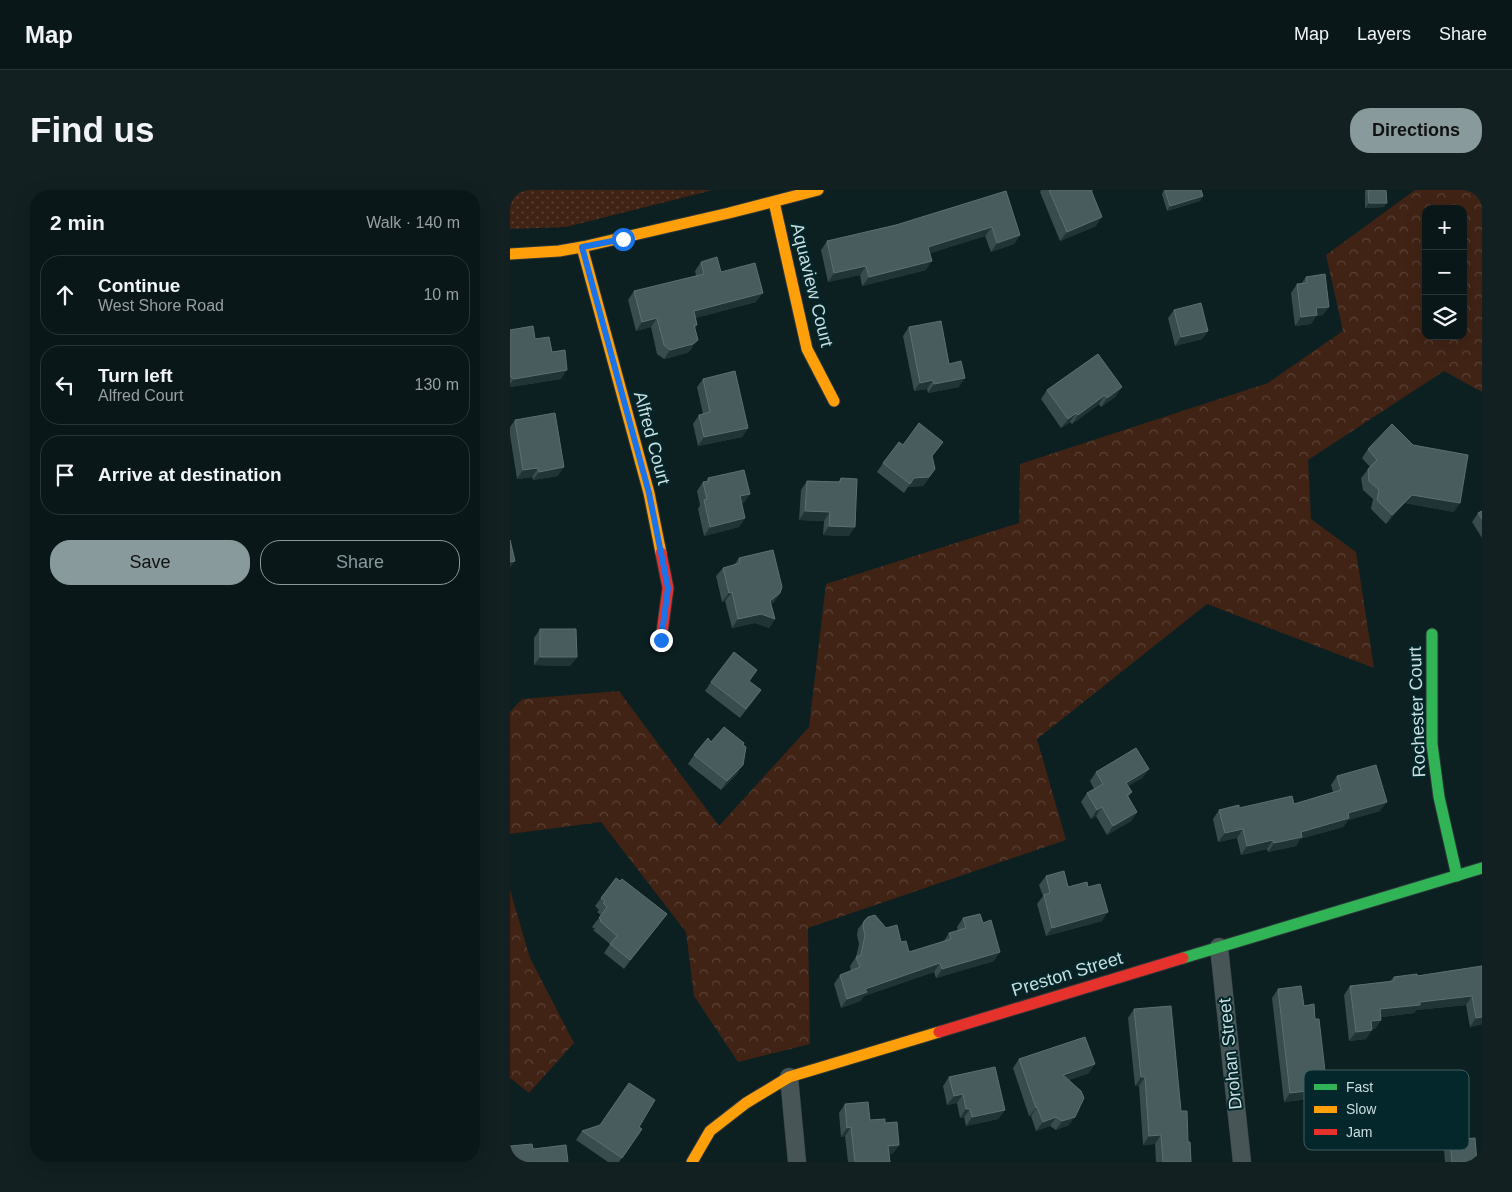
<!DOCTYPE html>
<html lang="en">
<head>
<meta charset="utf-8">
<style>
	body { margin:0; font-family:Arial,sans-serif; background:#122022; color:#f1f3f6 }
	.controls { position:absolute; right:15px; top:15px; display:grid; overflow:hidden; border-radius:10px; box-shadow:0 5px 20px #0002 }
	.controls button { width:45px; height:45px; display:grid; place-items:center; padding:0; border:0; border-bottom:1px solid #293638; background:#091719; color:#f1f3f6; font:25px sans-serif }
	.stop { position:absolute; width:15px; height:15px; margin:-11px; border:4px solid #1a73e8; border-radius:50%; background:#fff }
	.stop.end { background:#1a73e8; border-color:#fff; box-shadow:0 1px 5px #0008 }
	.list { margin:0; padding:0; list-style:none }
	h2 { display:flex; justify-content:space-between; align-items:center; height:65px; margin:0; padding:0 20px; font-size:21px }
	h2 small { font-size:16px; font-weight:400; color:#999fa2 }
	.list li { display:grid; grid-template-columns:32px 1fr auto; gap:15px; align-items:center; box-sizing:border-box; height:80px; margin:0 10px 10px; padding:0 10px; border:1px solid #293638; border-radius:20px }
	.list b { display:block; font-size:19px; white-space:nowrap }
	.list p { margin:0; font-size:16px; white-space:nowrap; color:#999fa2 }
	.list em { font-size:16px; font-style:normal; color:#999fa2 }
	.actions { display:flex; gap:10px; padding:15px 20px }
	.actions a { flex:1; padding:11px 0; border:1px solid #889a9c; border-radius:20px; text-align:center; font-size:18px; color:#889a9c }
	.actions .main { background:#889a9c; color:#111 }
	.icon { flex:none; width:28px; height:28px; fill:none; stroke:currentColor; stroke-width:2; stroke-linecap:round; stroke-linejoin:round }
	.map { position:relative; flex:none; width:972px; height:972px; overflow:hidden; border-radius:20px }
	header { display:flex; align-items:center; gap:30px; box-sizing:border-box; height:70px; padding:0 25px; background:#091719; border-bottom:1px solid #293638 }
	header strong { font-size:24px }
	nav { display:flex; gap:28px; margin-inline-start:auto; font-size:18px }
	.intro { display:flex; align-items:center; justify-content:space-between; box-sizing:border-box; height:120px; padding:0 30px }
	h1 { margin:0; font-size:35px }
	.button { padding:12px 22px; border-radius:20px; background:#889a9c; color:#111; font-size:18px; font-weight:700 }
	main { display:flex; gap:30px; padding:0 30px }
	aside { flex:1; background:#091719; border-radius:20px; box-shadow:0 5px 20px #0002 }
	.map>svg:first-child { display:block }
	.green { fill:url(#green-dots) }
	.forest { fill:url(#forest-crowns); fill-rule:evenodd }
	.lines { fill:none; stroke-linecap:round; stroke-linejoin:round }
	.street-casing { stroke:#2c3739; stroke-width:19 }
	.fast-casing { stroke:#2c3739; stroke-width:13 }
	.slow-casing { stroke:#2c3739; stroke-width:13 }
	.jam-casing { stroke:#2c3739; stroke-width:13 }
	.street { stroke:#485556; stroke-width:18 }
	.fast { stroke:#30b455; stroke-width:11 }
	.slow { stroke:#ff9f0a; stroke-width:11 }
	.jam { stroke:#e5322d; stroke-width:11 }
	.wall { fill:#384b4d }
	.shaded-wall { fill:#203335 }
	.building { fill:#485b5d; stroke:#5c6f71 }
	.route { stroke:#1a73e8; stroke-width:6 }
	.labels { text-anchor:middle; stroke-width:4; stroke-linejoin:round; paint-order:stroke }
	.street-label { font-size:18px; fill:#cbdddf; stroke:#03272a }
	.key { fill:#03272a; stroke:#3f5e60; stroke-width:1 }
	.key-label { font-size:14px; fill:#cbdddf }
</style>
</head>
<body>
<header>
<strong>Map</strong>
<nav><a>Map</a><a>Layers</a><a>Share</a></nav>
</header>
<div class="intro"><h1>Find us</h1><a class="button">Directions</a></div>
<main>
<aside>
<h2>2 min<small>Walk · 140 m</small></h2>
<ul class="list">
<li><svg class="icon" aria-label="ahead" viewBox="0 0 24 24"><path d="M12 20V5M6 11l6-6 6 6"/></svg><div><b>Continue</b><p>West Shore Road</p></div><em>10 m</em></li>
<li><svg class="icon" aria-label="left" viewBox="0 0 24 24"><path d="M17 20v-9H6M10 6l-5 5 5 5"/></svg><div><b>Turn left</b><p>Alfred Court</p></div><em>130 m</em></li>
<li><svg class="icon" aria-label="arrive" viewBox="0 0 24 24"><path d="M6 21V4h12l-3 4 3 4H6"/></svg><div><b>Arrive at destination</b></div></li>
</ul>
<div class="actions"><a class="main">Save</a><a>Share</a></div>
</aside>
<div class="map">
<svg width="972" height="972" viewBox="0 0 972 972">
	<defs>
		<pattern id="green-dots" width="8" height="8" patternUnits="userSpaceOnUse" patternTransform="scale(1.25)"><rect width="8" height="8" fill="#402315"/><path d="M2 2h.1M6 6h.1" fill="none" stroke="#5a4237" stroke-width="1.8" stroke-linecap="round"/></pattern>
		<pattern id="forest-crowns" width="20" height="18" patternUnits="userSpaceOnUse" patternTransform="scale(1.25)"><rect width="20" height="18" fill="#402315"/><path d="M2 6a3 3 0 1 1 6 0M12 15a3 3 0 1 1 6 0" fill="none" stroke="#5a4237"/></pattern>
	</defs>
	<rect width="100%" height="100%" fill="#0c1f21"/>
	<!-- green -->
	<path class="green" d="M0,0h203l-147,37 -56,2z"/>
	<!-- forest -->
	<g class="forest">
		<path d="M905,0h67v202l-38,-21 -136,89 3,59 45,33 18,116 -167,-64 -170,135 29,101 -258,88 2,116 -72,18 -44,-66 -8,-64 -85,-110 -91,12v-122l12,-13 97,-8 100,135 90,-99 17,-143 193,-61 1,-59 248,-81 75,-52 -17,-76zM916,19h37v127h-37z"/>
		<path d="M0,700l20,68 44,85 -45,50 -19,-15z"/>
	</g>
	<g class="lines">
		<!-- street casing -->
		<g class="street-casing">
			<g id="street">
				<path d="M709,757l23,215"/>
				<path d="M279,887l8,85"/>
			</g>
		</g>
		<!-- fast casing -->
		<g class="fast-casing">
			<g id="fast">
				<path d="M922,444v110l7,53 18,79"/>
				<path d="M673,768l299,-90"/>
			</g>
		</g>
		<!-- slow casing -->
		<g class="slow-casing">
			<g id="slow">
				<path d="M264,12l33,147 27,52"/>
				<path d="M72,57l67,246 12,60"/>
				<path d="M0,64l49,-3 23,-4 147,-34 89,-23"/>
				<path d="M182,972l18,-31 36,-28 43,-26 150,-45"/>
			</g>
		</g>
		<!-- jam casing -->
		<g class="jam-casing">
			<g id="jam">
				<path d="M151,450l7,-52 -7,-35"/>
				<path d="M429,842l244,-74"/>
			</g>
		</g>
		<!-- street -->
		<use href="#street" class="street"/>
		<!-- fast -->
		<use href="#fast" class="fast"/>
		<!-- slow -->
		<use href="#slow" class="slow"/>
		<!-- jam -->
		<use href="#jam" class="jam"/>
	</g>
	<!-- wall -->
	<g class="wall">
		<path d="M531,0h52l-1,2 4,34 -36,15 -20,-49z"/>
		<path d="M654,0h37l2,6 -3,5 -33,10 -5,-17z"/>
		<path d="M855,0h21l-2,17 -19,1z"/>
		<path d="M496,1l14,44 -6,9 -23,8 -6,-16 -55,17 -4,17 -64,16 -2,-11 -32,7 -7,-32 6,-9 69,-16z"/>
		<path d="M191,72l20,10 35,30 -61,16 2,7 -2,3 -3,20 -5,5 -23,6 -7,-5 -6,-27 -15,4 -8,-31 6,-9 62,-15 -1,-5z"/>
		<path d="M796,87l17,38 -7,1 -5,8 -16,2 -4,-33 6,-9h4z"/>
		<path d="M664,120l34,21 -6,8 -27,7 -7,-28z"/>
		<path d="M399,137l50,60 -31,6 -1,-4 -13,2 -11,-55z"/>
		<path d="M0,140l25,9 17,13 9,27 -51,8z"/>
		<path d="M193,189l45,49 -6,9 -44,9 -5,-22 6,-9 4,-1 -6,-27z"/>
		<path d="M537,200l69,6 -15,11 -2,-3 -27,20 -2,-2 -9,6 -20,-29z"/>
		<path d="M5,230l43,56 -25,4 -1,-3 -15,2 -7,-44v-8z"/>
		<path d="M393,255l29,12 -3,21 -6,8 -15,1 -4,6 -27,-21 6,-9z"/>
		<path d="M858,259l86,63 -49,-9 -19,21 -15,-15 2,-10 -10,-9 -2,-12 9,-11 -8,-9z"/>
		<path d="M198,288l36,25h-3l4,15 -6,9 -35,9 -6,-27 2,-4 -3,-14 6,-9h3z"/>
		<path d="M331,288l8,58 -26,-1 1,-14 -25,-1 2,-30 6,-9 31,1z"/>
		<path d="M972,321v27l-10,-16 6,-9z"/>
		<path d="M229,368l41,35 -6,9 -3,2 4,15 -6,9 -14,-5 -23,5 -7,-27 -3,1 -6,-26 7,-8 11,-3z"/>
		<path d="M30,439l37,28 -7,9 -36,-1v-27z"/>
		<path d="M239,491l12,9 -21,28 -35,-27 6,-9z"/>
		<path d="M201,552l26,32 -16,16 -33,-26 6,-9z"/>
		<path d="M639,579l-7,9 -14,8 4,6 -4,5 9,15 -6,9 -24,14 -11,-19 -5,3 -10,-17 6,-9 7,-4 -4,-8 6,-9z"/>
		<path d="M827,586l43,35 -32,9 -5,7 -43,12 -4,7 -28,6 -1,-3 -26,6 -4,-17 -19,4 -5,-23 6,-9 75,-6 39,-12 -2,-7z"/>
		<path d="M536,686l22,11h20l14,34 -56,15 -9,-32 6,-8 -4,-11z"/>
		<path d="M110,691l47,33 -43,55 -20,-16 6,-9 -17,-14 2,-1 -3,-2 9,-12 -4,-3 2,-2 -4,-4 6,-8z"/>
		<path d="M453,728l31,43 -58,17 -2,-6 -70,24 -4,5 -19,7 -7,-24 6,-9 11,-4 -1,-5 6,-9 3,-13 -2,-9 1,-6 6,-8 37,21 8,10 35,-11 5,-8 9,-2 -1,-4z"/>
		<path d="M972,775v59l-12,3 -4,-22 -50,5 -2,3 -33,4v3l-6,9h-3l-6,10 -17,2 -5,-46 6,-9 40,-5 4,-4 23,-1 64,-10z"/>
		<path d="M768,799l26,17 19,78 -5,14 -34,4 -12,-104z"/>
		<path d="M624,819l47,102 7,31 3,20h-35l-1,-18 -12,1 -4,-59h-4l-7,-68z"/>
		<path d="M509,869l70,14 -20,7v45l-13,5 -6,-4 -14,5 -5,-15h-2l-16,-48z"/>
		<path d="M439,887l56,33 -7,9 -32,7 -2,-9 -4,1 -3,-15 -10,2 -4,-19z"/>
		<path d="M335,914l25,16 15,3 14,22 -6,8 -4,1 1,8h-42l-3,-26 -4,1 -2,-24z"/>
		<path d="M129,937l3,2 -23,33h-11l-32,-22 6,-9z"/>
		<path d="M940,950l27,22h-32l-1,-13z"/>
	</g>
	<!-- shaded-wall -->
	<g class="shaded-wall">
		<path d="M693,6l-3,5 -33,10 3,-5z"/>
		<path d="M859,13h18l-3,4 -19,1z"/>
		<path d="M592,27l-6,9 -36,15 7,-9z"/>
		<path d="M482,37l-7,9 -63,20 6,-9z"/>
		<path d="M510,45l-6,9 -23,8 6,-9z"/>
		<path d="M422,71l-6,9 -64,16 7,-9z"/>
		<path d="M356,76l-6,9 -32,7 6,-9z"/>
		<path d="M253,103l-7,9 -68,18 6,-9z"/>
		<path d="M819,117l-6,8 -7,1 -5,8 -16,2 6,-9 15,-9z"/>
		<path d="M147,128l-6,9 -15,4 6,-9z"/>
		<path d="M698,141l-6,8 -27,7 6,-9z"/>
		<path d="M188,150l-11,13 -23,6 6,-9z"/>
		<path d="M57,180l-6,9 -51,8v-3l4,-5z"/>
		<path d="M455,188l-6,9 -31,6 6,-9z"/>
		<path d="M423,190l-6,9 -13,2 6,-8z"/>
		<path d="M612,197l-6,9 -15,11 6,-9z"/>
		<path d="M595,205l-6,9 -27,20 6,-9z"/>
		<path d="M566,223l-6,9 -9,6 7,-9z"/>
		<path d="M238,238l-6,9 -44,9 6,-9z"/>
		<path d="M54,277l-6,9 -25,4 6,-8z"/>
		<path d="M28,278l-6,9 -15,2 6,-9z"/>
		<path d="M425,279l-12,17 -15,1 -4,6 10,-15z"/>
		<path d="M240,304l-6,9 -11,2 7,-9z"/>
		<path d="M902,305l48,8 -6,9 -49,-9 -19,21 6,-9z"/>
		<path d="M295,321l25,1 -6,9 -25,-1z"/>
		<path d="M235,328l-6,9 -35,9 6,-9z"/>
		<path d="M319,336l26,1 -6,9 -26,-1z"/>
		<path d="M5,371l-5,7v-6z"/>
		<path d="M222,402l-7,9 -3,1 7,-9z"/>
		<path d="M270,403l-6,9 -10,7 6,-8z"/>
		<path d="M251,424l14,5 -6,9 -14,-5 -23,5 6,-9z"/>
		<path d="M30,467h37l-7,9 -36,-1z"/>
		<path d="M233,575l-6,9 -16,16 6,-9z"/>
		<path d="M639,579l-7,9 -22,13 6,-8z"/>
		<path d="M877,612l-7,9 -32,9 -5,7 -43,12 -4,7 -28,6 6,-9 27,-11 47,-19z"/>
		<path d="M592,617l-6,9 -5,3 6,-9z"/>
		<path d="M627,622l-6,9 -24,14 6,-9z"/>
		<path d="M733,639l-6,9 -19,4 7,-9z"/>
		<path d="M763,650l-6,9 -26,6 6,-9z"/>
		<path d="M598,722l-6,9 -56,15 6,-8z"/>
		<path d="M157,724l-7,9 -36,46 6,-9z"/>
		<path d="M490,762l-6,9 -58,17 6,-9z"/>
		<path d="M430,773l-6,9 -70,24 -4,5 -19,7 6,-9 18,-10z"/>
		<path d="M962,806l-6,9 -50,5 -2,3 -40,5 6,-9 40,-7z"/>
		<path d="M972,827v7l-12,3 6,-9z"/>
		<path d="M871,830l-6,9 -10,1 6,-9z"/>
		<path d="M862,840l-6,9 -17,2 7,-9z"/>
		<path d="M585,874l-6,9 -32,11 6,-9z"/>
		<path d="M631,887h4l-6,9h-4z"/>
		<path d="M814,899l-6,9 -34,4 6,-9z"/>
		<path d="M453,904l-6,9 -10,2 7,-9z"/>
		<path d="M527,917l-6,9h-2l7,-8z"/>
		<path d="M456,919h4l-6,8 -4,1z"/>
		<path d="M495,920l-7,9 -32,7 6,-9z"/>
		<path d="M546,927l-6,9 -14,5 7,-9z"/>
		<path d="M565,927l-6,8 -13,5 6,-9z"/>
		<path d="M341,937l-6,9 -4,1 6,-9z"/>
		<path d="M651,945l-6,9 -12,1 6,-9z"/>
		<path d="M389,955l-6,8 -11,1 6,-8z"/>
	</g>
	<!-- building -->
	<g class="building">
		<path d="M539,0h42l11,27 -35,15z"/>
		<path d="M655,0h36l2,6 -33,10z"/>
		<path d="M858,0h18l1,13h-18z"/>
		<path d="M496,1l14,44 -23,8 -5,-16 -64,20 4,14 -63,16 -3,-11 -32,7 -7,-32 69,-16z"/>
		<path d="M207,67l4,15 34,-9 8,30 -69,18 3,14h-3l4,15 -5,4 -23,6 -6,-5 -7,-27 -15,4 -8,-31 70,-17 -3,-12z"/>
		<path d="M815,84l4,33 -13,1 1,7 -16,2 -4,-33 10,-1 -1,-6z"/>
		<path d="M691,113l7,28 -27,6 -7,-27z"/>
		<path d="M431,131l8,43 12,-3 4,17 -31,6 -1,-4 -13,3 -11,-56z"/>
		<path d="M23,136l2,13 14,-2 3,15 13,-2 2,20 -53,9 -4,-3v-46z"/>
		<path d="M588,164l24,33 -15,11 -2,-3 -27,20 -2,-2 -8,6 -21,-29z"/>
		<path d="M225,181l13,57 -44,9 -5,-22 11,-3 -7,-33z"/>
		<path d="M45,223l9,54 -25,5 -1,-4 -15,2 -8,-50z"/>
		<path d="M409,233l24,19 -11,14 3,13 -6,8 -15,1 -4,6 -27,-21 16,-21 4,3z"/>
		<path d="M882,234l21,21 55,10 -8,48 -48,-8 -20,20 -15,-15 2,-10 -10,-9 -1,-12 9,-9 -9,-11z"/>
		<path d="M234,280l6,24 -10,2 5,22 -35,9 -6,-27 3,-1 -4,-17 6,-1 -1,-3z"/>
		<path d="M331,288l16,1 -2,48 -26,-1 1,-14 -25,-1 2,-30 33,1z"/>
		<path d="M972,321v8l-4,-6z"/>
		<path d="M0,350l5,21 -5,1z"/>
		<path d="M263,360l9,37 -2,6 -10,8 5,18 -14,-5 -23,5 -6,-27 -3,1 -6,-25 17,-5 -1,-5z"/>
		<path d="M30,439h36l1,28h-37z"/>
		<path d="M224,462l23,18 -8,11 12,9 -15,19 -35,-27z"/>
		<path d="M214,537l20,16 -1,2 3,2 -3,18 -16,16 -33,-26 14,-17 3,4z"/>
		<path d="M626,558l13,21 -23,14 6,9 -5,3 10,17 -24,14 -11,-19 -5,3 -10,-17 16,-9 -7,-12z"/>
		<path d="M866,575l11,37 -39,11 1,5 -48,14 1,5 -28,6 -1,-3 -26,6 -4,-17 -18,4 -6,-23 20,-5v3l53,-12 2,8 47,-14 -4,-14z"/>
		<path d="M554,681l4,16 19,-5 1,5 12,-3 8,28 -56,16 -8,-33 6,-2 -4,-17z"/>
		<path d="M106,688l4,3 2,-2 45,35 -37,46 -20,-16 7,-8 -17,-15 1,-1 -2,-2 8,-11 -4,-4 2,-2 -4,-3z"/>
		<path d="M470,724l3,9 8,-3 9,32 -58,17 -2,-6 -75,26 2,3 -20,7 -7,-24 20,-8 -4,-10 5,-2 4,-20 -2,-8 1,-6 4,-4 7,-2 11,13 11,-3 4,17 5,-1 3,11 42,-13 -2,-6 17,-5 -3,-10z"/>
		<path d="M972,776v51l-6,1 -4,-22 -52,6v3l-40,4 1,11 -10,1 1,9 -16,2 -6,-46 44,-5v-4l23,-3v2z"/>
		<path d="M791,796l3,20 10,-2 1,15h4l7,61h-3l1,9 -34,4 -12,-104z"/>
		<path d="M661,816l10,105h6l1,31h2l1,20h-28l-2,-27 -12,1 -4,-59h-4l-7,-68z"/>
		<path d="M575,847l10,27 -32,11 18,16 3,7 -9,19 -13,4 -6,-4 -13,5 -6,-15 -1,1 -17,-49z"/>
		<path d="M485,877l10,43 -33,7 -2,-8h-4l-3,-15 -9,2 -5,-19z"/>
		<path d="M119,893l26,17 -16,27 3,2 -20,29 -40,-27 18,-6z"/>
		<path d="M358,912l2,18 15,-1v4l12,-1 2,23 -11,1 2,16h-35l-4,-35 -4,1 -2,-24z"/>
		<path d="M965,948l2,24h-25l-2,-22z"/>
		<path d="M22,954l1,5 33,-4 2,17h-58v-16z"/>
	</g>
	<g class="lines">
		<!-- route -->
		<path class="route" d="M113,49l-41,8 67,246 19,95 -7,52"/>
	</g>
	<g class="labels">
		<!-- street labels -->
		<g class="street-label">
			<text transform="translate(302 95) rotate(76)" y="6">Aquaview Court</text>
			<text transform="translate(142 248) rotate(75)" y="6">Alfred Court</text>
			<text transform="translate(907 522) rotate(-92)" y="6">Rochester Court</text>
			<text transform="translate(557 784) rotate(-17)" y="6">Preston Street</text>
			<text transform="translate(720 864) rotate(-96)" y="6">Drohan Street</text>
		</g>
	</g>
	<!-- legend -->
	<rect x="794" y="880" width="165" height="80" rx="8" class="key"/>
	<rect x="804" y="894" width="23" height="6" fill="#30b455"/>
	<rect x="804" y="916" width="23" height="7" fill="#ff9f0a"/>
	<rect x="804" y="939" width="23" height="6" fill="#e5322d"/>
	<g class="key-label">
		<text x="836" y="902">Fast</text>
		<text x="836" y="924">Slow</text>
		<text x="836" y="947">Jam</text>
	</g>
</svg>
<div class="controls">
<button>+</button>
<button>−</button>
<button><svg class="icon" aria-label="layers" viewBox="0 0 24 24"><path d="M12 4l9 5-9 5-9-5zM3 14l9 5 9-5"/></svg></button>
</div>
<div class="stop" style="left:113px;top:49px"></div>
<div class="stop end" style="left:151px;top:450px"></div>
</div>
</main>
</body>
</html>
